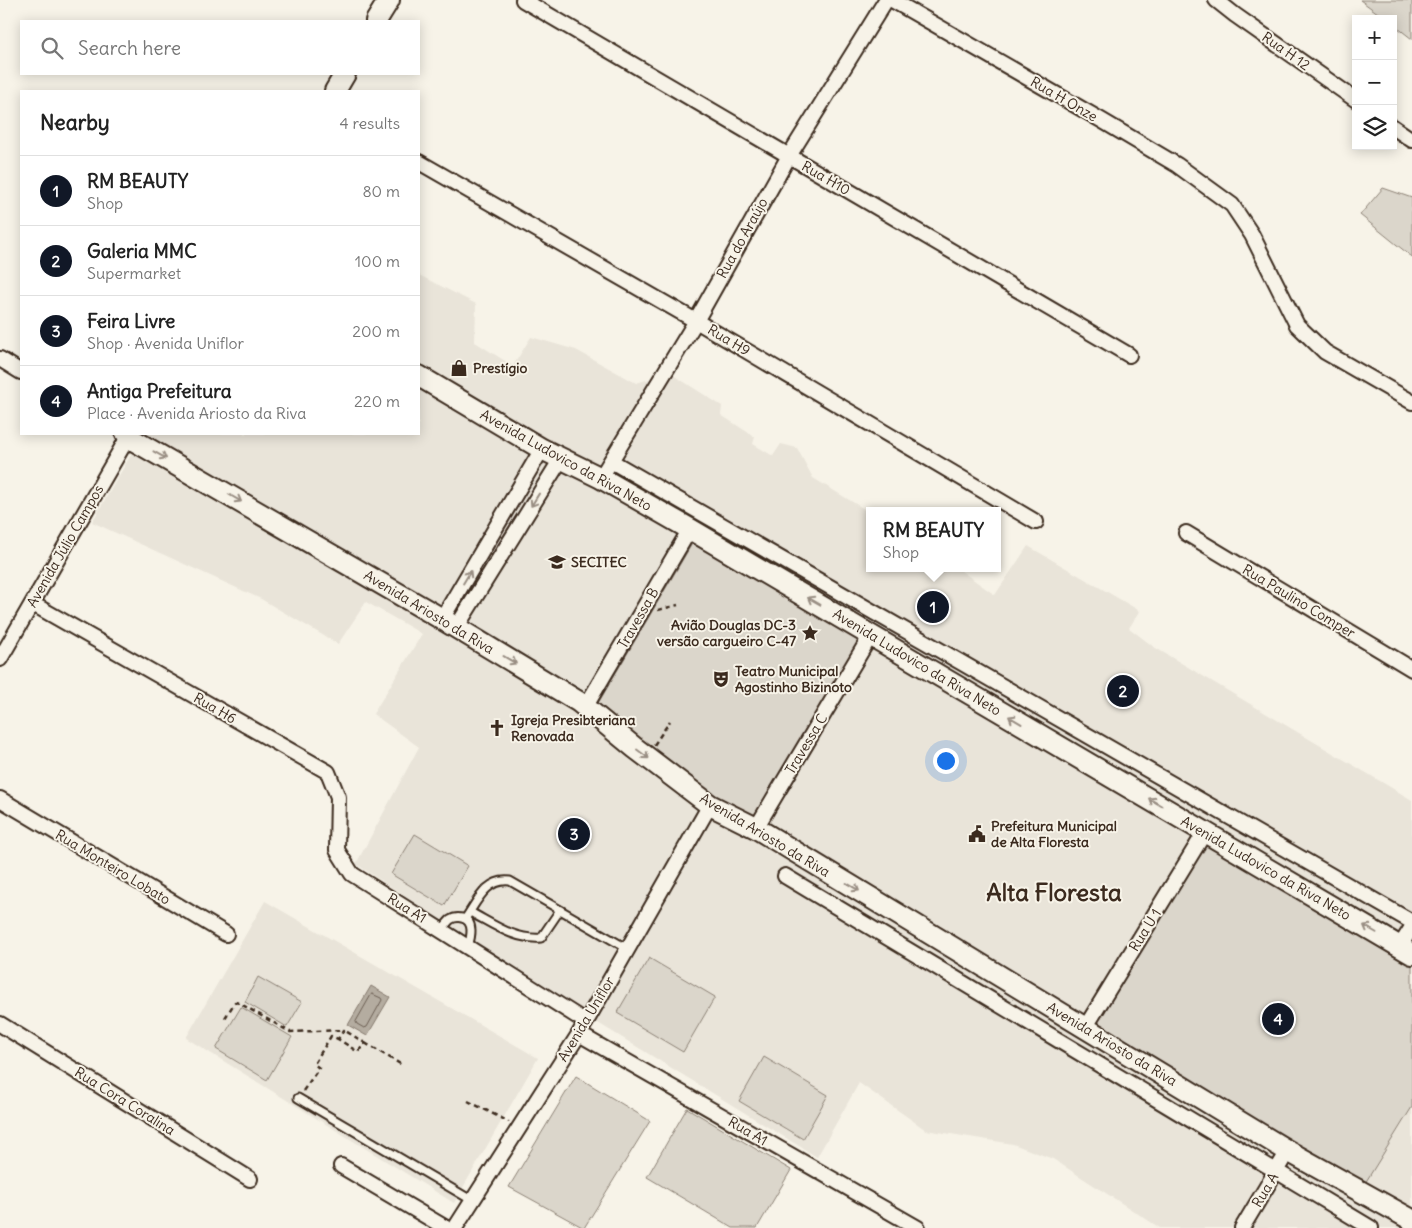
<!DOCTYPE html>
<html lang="en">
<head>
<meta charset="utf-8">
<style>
	body { margin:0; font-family:Delius,sans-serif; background:#f2f2f2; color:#222 }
	.controls { position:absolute; right:15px; top:15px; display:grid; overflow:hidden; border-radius:0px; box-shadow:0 2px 12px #0003 }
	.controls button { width:45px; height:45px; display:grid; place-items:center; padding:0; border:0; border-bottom:1px solid #e0e0e0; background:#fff; color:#222; font:25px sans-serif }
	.you { position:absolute; left:945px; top:760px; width:18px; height:18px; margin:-12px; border:4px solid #fff; border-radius:50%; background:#1a73e8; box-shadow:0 0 0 8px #1a73e833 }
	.badge { display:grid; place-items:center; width:32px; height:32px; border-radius:50%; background:#111827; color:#fff; font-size:16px; font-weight:700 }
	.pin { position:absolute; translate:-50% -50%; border:2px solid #fff; box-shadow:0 1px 5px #0006 }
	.popup { position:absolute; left:866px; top:507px; width:135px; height:65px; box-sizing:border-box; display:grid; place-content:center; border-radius:0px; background:#fff; filter:drop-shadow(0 1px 4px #0005); font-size:16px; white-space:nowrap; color:#767676 }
	.popup b { font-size:19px; color:#222 }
	.popup::after { content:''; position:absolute; left:50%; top:100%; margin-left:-10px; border:10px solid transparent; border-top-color:#fff }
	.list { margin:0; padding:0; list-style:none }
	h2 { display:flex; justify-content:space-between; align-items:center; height:65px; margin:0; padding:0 20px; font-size:21px }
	h2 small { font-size:16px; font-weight:400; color:#767676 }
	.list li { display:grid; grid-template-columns:32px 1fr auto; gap:15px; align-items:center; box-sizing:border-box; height:70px; padding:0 20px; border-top:1px solid #e0e0e0 }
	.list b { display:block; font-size:19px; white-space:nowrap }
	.list p { margin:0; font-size:16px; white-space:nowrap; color:#767676 }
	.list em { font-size:16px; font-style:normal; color:#767676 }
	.icon { flex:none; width:28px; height:28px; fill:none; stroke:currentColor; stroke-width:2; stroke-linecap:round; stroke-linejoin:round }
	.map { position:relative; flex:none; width:1412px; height:1228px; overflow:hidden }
	.search { position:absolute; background:#fff; box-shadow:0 2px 12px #0003; left:20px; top:20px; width:400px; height:55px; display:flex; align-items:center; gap:12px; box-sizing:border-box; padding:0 18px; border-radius:0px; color:#767676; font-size:19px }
	.panel { position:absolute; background:#fff; box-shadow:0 2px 12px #0003; left:20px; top:90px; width:400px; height:345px; border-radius:0px }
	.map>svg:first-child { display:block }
	.built { fill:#e9e4d9 }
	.green { fill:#dbd6cb; stroke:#8b8074 }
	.water { fill:#b4aca0; stroke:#84786c }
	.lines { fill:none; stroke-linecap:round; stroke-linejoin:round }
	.shore { stroke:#6b5e52; stroke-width:1 }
	.lane-casing { stroke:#3b2a1e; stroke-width:11 }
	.street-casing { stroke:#3b2a1e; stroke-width:18 }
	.secondary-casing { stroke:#3b2a1e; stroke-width:24 }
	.path { stroke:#3b2a1e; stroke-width:2.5; stroke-dasharray:5 4; stroke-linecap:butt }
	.lane { stroke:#f7f3e8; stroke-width:7 }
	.street { stroke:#f7f3e8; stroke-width:14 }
	.secondary { stroke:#f7f3e8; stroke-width:20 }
	.oneway { stroke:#998e83 }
	.labels { text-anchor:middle; stroke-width:4; stroke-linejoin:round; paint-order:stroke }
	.street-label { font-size:14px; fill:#3b2a1e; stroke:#f7f3e8 }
	.poi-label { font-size:14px; font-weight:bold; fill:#3b2a1e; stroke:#f7f3e8; text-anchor:start }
	.town-label { font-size:24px; font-weight:bold; fill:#3b2a1e; stroke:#f7f3e8 }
</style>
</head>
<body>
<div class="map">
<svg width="1412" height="1228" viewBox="0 0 1412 1228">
	<rect width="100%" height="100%" fill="#f7f3e8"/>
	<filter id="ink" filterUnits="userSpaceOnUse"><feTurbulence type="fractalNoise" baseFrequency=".02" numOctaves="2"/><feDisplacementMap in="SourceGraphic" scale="10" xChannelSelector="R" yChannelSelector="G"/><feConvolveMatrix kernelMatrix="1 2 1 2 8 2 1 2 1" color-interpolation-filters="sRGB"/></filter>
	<g filter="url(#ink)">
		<!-- built -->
		<g class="built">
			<path d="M419,275l57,29 -1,38 38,24 18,-29 45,13 60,33 34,-10 52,33 -1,9 34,22 -2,7 20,12 8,-12 16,4 16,30 56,34v56h88l38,27 33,-49 112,65 -11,17 25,19 258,153v428h-252l-107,-69 -40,-15 -87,-14 -67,-47 -42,74 -250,-153 -211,-140 63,-117 -46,-33 49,-80 -56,-32 -28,42 -77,-45 -169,-77 51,-88h276z"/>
			<path d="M265,901l273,157 -84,145 -268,-165z"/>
		</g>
		<!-- green -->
		<g class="green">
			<path d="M1360,0h52v39l-19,-15v-5h-7z"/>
			<path d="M1383,188l29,10v59l-52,-42z"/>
			<path d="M693,542l169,92 -106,186 -71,-44 -88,-71z"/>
			<path d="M415,834l53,32 -24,40 -53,-32z"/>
			<path d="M1207,839l205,122v146l-50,81 -271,-161z"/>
			<path d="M649,958l66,39 -32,55 -66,-39z"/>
			<path d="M258,977l44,25 -15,25 -42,-25z"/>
			<path d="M241,1007l51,30 -25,43 -51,-31z"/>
			<path d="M764,1057l64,38 -25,44 -64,-38z"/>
			<path d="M576,1076l74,45 -66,107 -75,-41z"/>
			<path d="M687,1108l104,62 -34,58h-24l-86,-51z"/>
		</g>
		<!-- water -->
		<path class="water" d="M371,986l19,11 -23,39 -19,-11z"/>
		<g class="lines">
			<!-- shore -->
			<path class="shore" d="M372,994l9,4 1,2 -15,27 -3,1 -7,-4 -1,-2z"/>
			<!-- lane casing -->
			<g class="lane-casing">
				<g id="lane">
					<path d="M470,912c23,12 44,28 71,26l19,-28"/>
					<path d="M465,919c12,-17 21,-41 45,-38l118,68"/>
					<path d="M441,930c3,-3 6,-7 9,-10 3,-2 7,-3 12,-2 13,3 9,19 6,29"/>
					<path d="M298,1098l175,103"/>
				</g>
			</g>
			<!-- street casing -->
			<g class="street-casing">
				<g id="street">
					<path d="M523,0l606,355"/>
					<path d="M892,0l209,120 76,45 55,40 20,30 45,90 28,27 87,50"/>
					<path d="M1216,0l19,15 121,85"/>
					<path d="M1393,127l19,13"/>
					<path d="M419,162l277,159 340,201"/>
					<path d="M0,359l21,13"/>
					<path d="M611,461l801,461"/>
					<path d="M606,469l90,-148 93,-165 97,-156"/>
					<path d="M1186,533l226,136"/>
					<path d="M33,604l295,168 10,25 -1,53 15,24 234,148"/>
					<path d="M442,619l100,-170"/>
					<path d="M456,628l105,-169"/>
					<path d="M0,659l128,-222 -5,-3"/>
					<path d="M586,706l104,-177"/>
					<path d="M0,799l226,135"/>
					<path d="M756,828l115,-193"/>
					<path d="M785,876l586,352"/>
					<path d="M1400,946l12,-19"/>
					<path d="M0,1024l250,155"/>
					<path d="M1085,1028l120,-196"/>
					<path d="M579,1034l339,194"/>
					<path d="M341,1166l105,62"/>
					<path d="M455,1228l124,-194 131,-229"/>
					<path d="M1242,1228l46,-77"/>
				</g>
			</g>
			<!-- secondary casing -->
			<g class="secondary-casing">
				<g id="secondary">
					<path d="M376,21l13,-21"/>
					<path d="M335,91l10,-17"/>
					<path d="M419,376l123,73 59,29 89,51 722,425"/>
					<path d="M130,434l-2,3 314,182 137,83 56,46 75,57 46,23 532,323 124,69"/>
				</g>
			</g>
			<!-- path -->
			<g class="path">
				<path d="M658,610l20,-5"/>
				<path d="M654,745l16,-24"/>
				<path d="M225,1018l10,-16 4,1 51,29 54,-2 -6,9 20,13 7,-9 -21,-13"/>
				<path d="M365,1043l37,22"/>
				<path d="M303,1091l16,-23 -5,-4 17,-28 7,3"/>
				<path d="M468,1101l41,21"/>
			</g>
			<!-- lane -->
			<use href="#lane" class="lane"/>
			<!-- street -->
			<use href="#street" class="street"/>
			<!-- secondary -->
			<use href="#secondary" class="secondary"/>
		</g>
		<!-- one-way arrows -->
		<defs><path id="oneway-shaft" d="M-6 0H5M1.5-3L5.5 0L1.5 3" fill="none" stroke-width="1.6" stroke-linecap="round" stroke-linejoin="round" transform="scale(1.25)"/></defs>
		<g class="oneway">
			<use href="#oneway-shaft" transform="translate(160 455) rotate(29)"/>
			<use href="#oneway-shaft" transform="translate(235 498) rotate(30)"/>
			<use href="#oneway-shaft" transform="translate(535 500) rotate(122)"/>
			<use href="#oneway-shaft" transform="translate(467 577) rotate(-59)"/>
			<use href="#oneway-shaft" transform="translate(814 601) rotate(-150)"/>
			<use href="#oneway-shaft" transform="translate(510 660) rotate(31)"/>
			<use href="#oneway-shaft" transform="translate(1015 720) rotate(-149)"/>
			<use href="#oneway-shaft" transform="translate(643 754) rotate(37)"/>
			<use href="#oneway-shaft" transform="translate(1155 802) rotate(-149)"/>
			<use href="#oneway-shaft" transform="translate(853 887) rotate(31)"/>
			<use href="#oneway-shaft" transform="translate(1370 929) rotate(-150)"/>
		</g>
	</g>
	<!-- icons -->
	<defs>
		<g id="shop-bare" transform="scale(1.35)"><path d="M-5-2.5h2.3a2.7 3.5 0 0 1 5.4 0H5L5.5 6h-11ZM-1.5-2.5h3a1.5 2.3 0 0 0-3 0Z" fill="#3b2a1e" stroke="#f7f3e8" stroke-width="2.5" paint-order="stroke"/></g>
		<g id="university-bare" transform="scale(1.35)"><path d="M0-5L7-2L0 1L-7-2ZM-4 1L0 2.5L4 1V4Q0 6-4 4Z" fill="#3b2a1e" stroke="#f7f3e8" stroke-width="2.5" paint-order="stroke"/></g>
		<g id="sight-bare" transform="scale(1.35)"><path d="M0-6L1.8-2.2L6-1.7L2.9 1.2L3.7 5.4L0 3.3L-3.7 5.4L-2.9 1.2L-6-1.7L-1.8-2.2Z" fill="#3b2a1e" stroke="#f7f3e8" stroke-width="2.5" paint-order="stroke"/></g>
		<g id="theatre-bare" transform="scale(1.35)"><path d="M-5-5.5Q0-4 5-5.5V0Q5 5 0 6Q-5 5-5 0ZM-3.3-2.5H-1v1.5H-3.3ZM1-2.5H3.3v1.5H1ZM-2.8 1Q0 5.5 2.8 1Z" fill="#3b2a1e" stroke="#f7f3e8" stroke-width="2.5" paint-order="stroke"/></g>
		<g id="church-bare" transform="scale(1.35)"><path d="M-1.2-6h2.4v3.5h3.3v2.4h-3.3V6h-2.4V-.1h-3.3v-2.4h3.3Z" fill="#3b2a1e" stroke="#f7f3e8" stroke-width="2.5" paint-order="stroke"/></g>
		<g id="civic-bare" transform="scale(1.35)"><path d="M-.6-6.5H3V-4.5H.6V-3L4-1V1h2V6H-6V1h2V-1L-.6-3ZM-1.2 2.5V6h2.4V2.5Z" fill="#3b2a1e" stroke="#f7f3e8" stroke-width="2.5" paint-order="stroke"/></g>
	</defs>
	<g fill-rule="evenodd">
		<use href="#shop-bare" x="459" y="368"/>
		<use href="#university-bare" x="557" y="562"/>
		<use href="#sight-bare" x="810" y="633"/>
		<use href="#theatre-bare" x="721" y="679"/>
		<use href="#church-bare" x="497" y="728"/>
		<use href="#civic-bare" x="977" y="834"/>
	</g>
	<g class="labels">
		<!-- street labels -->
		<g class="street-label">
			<text transform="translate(1286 51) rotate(35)" y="5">Rua H 12</text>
			<text transform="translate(1064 99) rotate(30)" y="5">Rua H Onze</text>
			<text transform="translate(826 178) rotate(30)" y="5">Rua H10</text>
			<text transform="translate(742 238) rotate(-61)" y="5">Rua do Araújo</text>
			<text transform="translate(729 340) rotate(31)" y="5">Rua H9</text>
			<text transform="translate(566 460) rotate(29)" y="5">Avenida Ludovico da Riva Neto</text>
			<text transform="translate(65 546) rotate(-60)" y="5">Avenida Júlio Campos</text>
			<text transform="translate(1299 601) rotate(31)" y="5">Rua Paulino Comper</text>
			<text transform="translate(429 612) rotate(31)" y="5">Avenida Ariosto da Riva</text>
			<text transform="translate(638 618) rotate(-60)" y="5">Travessa B</text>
			<text transform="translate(917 662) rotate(31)" y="5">Avenida Ludovico da Riva Neto</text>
			<text transform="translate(215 708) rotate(30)" y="5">Rua H6</text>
			<text transform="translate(806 744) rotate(-59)" y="5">Travessa C</text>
			<text transform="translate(765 835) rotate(31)" y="5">Avenida Ariosto da Riva</text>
			<text transform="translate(113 867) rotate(31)" y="5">Rua Monteiro Lobato</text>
			<text transform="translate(1266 868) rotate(30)" y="5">Avenida Ludovico da Riva Neto</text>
			<text transform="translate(407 908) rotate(32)" y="5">Rua A1</text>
			<text transform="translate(1145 930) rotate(-58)" y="5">Rua U 1</text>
			<text transform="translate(586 1019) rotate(-59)" y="5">Avenida Uniflor</text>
			<text transform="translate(1112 1044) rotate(31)" y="5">Avenida Ariosto da Riva</text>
			<text transform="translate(125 1101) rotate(32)" y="5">Rua Cora Coralina</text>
			<text transform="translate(748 1131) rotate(30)" y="5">Rua A1</text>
			<text transform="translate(1265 1190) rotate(-59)" y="5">Rua A</text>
		</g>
		<!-- poi labels -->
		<g class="poi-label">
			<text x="473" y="373">Prestígio</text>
			<text x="571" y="567">SECITEC</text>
			<text x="796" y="630" text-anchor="end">Avião Douglas DC-3<tspan x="796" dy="16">versão cargueiro C-47</tspan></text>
			<text x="735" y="676">Teatro Municipal<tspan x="735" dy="16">Agostinho Bizinoto</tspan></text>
			<text x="511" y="725">Igreja Presibteriana<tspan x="511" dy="16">Renovada</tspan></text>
			<text x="991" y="831">Prefeitura Municipal<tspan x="991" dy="16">de Alta Floresta</tspan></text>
		</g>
		<!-- town labels -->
		<g class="town-label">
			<text x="1054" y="901">Alta Floresta</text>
		</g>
	</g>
</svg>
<div class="controls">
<button>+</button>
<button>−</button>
<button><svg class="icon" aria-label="layers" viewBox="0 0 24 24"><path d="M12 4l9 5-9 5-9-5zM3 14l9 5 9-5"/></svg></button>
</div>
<div class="you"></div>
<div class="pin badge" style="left:933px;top:607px">1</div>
<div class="popup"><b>RM BEAUTY</b>Shop</div>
<div class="pin badge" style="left:1123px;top:691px">2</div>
<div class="pin badge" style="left:574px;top:834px">3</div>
<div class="pin badge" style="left:1278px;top:1019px">4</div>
<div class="search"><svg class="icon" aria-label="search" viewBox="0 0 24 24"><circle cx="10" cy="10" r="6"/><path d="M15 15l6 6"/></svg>Search here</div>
<section class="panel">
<h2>Nearby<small>4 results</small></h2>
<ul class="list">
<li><span class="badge">1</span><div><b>RM BEAUTY</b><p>Shop</p></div><em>80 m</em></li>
<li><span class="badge">2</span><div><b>Galeria MMC</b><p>Supermarket</p></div><em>100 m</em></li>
<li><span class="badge">3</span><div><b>Feira Livre</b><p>Shop · Avenida Uniflor</p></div><em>200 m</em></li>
<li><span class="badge">4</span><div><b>Antiga Prefeitura</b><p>Place · Avenida Ariosto da Riva</p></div><em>220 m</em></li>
</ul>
</section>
</div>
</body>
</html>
